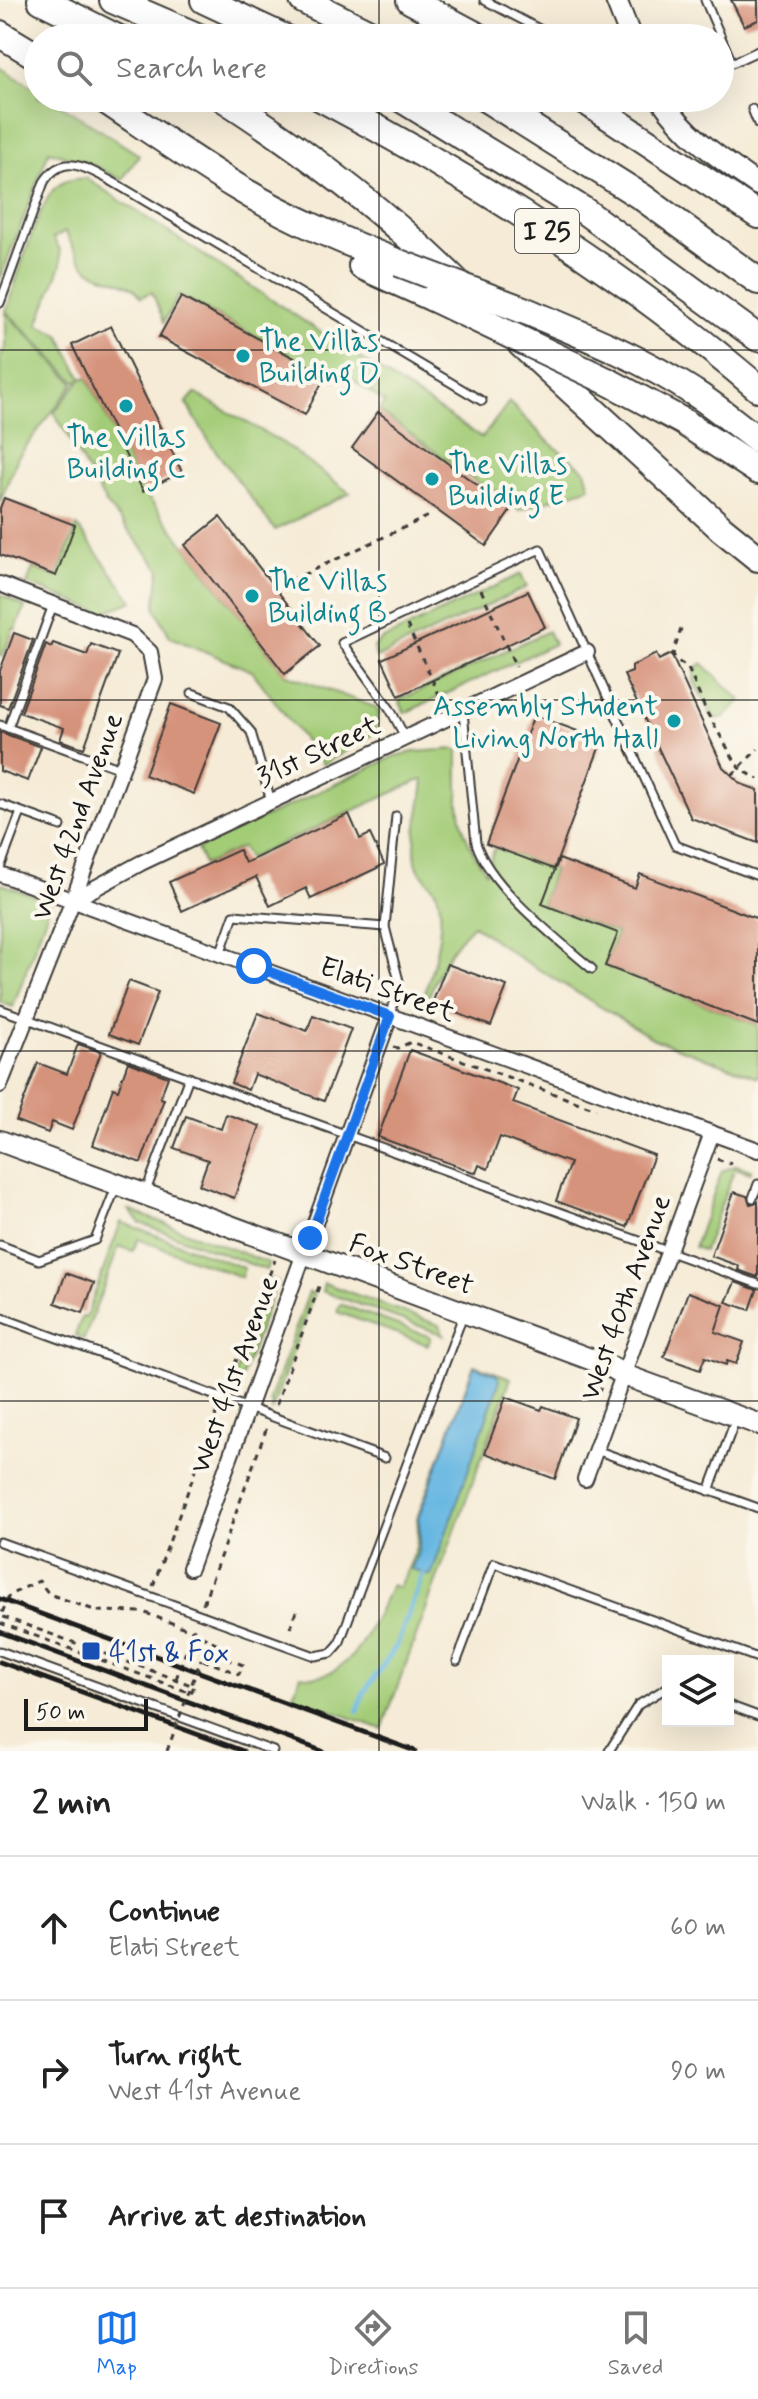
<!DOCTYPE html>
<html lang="en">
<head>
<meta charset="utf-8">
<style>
	body { margin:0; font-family:Mynerve,sans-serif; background:#f2f2f2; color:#222 }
	.controls { position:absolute; right:24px; bottom:24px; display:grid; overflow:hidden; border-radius:0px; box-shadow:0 8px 32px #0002 }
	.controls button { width:72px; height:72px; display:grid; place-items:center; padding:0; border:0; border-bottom:2px solid #e0e0e0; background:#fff; color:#222; font:40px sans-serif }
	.scale { position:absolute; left:24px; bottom:20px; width:124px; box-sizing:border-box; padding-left:8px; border:4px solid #1c1c1c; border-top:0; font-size:22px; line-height:28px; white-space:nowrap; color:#1c1c1c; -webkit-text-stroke:6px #fbf7ec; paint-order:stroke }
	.stop { position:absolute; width:24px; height:24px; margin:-18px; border:6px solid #1a73e8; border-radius:50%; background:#fff }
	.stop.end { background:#1a73e8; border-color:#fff; box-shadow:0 2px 8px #0008 }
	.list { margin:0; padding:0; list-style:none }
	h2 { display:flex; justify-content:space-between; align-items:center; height:104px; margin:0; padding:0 32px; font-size:34px }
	h2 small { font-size:26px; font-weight:400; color:#767676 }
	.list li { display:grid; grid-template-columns:52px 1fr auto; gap:24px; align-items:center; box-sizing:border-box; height:144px; padding:0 32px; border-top:2px solid #e0e0e0 }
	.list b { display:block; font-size:30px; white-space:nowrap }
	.list p { margin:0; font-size:26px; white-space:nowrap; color:#767676 }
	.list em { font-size:26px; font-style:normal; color:#767676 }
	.icon { flex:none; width:44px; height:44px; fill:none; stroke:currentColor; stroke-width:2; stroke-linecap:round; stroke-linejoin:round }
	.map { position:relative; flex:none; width:758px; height:1751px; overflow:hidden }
	.search { position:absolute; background:#fff; box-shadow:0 8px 32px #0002; left:24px; right:24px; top:24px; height:88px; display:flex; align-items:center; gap:20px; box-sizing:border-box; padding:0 28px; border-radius:44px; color:#767676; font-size:30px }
	.sheet { height:536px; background:#fff }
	nav { display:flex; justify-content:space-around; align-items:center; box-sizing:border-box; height:112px; border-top:2px solid #e0e0e0; background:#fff; font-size:22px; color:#767676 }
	nav a { display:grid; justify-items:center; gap:4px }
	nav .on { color:#1a73e8 }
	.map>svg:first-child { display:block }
	.green { fill:#a3cc77; stroke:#60744a; stroke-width:2 }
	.water { fill:#68b7e2; stroke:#426a7f; stroke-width:2 }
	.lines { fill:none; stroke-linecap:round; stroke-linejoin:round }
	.stream { stroke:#68b7e2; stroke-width:5 }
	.building { fill:#d6937c }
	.lane-casing { stroke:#3d3b38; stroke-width:11 }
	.street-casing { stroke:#3d3b38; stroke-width:18 }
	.secondary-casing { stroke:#3d3b38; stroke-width:24 }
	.highway-casing { stroke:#3d3b38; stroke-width:30 }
	.path { stroke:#3d3b38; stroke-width:3; stroke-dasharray:6 6; stroke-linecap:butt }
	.lane { stroke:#fff; stroke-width:7 }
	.street { stroke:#fff; stroke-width:14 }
	.secondary { stroke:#fff; stroke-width:20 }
	.highway { stroke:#fff; stroke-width:26 }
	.rail { stroke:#1c1c1c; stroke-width:5 }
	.highway-bridge-casing { stroke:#3d3b38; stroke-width:30; stroke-linecap:butt }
	.path-bridge { stroke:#3d3b38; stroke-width:3; stroke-dasharray:6 6; stroke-linecap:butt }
	.highway-bridge { stroke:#fff; stroke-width:26 }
	.route { stroke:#1a73e8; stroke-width:10 }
	.grid { fill:none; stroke:#1c1c1c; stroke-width:2; stroke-opacity:0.55 }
	.culture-dot { fill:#0f9aa8; stroke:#fbf7ec; stroke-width:3 }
	.transit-dot { fill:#1a4fb4; stroke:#fbf7ec; stroke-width:3 }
	.labels { text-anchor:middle; stroke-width:8; stroke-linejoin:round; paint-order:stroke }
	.shield { fill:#fbf7ec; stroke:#5f5e5a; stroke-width:2 }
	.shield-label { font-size:26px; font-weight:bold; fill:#1c1c1c }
	.culture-label { font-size:28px; fill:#0d838f; stroke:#fbf7ec; text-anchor:start }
	.street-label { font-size:28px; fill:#1c1c1c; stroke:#fbf7ec }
	.transit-label { font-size:28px; fill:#164399; stroke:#fbf7ec; text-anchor:start }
</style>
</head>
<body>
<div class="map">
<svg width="758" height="1751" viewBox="0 0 758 1751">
	<rect width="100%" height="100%" fill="#fbf7ec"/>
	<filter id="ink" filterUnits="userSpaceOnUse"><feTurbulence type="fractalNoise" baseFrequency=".0125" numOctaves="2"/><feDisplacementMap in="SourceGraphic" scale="16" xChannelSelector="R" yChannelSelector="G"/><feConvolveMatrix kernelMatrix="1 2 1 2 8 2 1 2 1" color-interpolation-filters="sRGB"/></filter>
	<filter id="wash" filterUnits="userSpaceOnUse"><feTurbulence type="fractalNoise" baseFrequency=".006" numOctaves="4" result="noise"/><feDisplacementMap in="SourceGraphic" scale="32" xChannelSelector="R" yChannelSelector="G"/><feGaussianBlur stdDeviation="1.8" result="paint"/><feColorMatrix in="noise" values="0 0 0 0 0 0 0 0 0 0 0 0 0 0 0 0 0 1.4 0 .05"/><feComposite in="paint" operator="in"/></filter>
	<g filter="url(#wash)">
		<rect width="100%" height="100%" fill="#f5ebd6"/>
		<!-- green -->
		<g class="green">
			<path d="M0,66l38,24v8h12l89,57 -17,25 -31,-16 -42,-13 -49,129z"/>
			<path d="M86,178l396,260 27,-36 41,41 35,27 5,17 -71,23 -23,-20 -4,3 -113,-82 6,-8 -43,-31 -7,8 -156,-85 -15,27 -12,-30 -11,5c-13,-21 -41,-15 -56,-31 -8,-9 -14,-24 -20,-34l-12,6 7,12 1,15 -23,60 21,9 23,45 5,-2 56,114 142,183 90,33 4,5 -4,21 -52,32 -71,-94 -82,-34 -15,-30 5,-38 -55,-67 -51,-90 26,-32 -5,1 -69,-70c10,-27 32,-108 50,-124 10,-8 18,-8 30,-9z"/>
			<path d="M6,313l68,70 -56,74 -18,45v-144l6,-12z"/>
			<path d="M195,393l88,50 67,50 -75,37 -63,-84 -26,-43z"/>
			<path d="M77,526l56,75 -30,12 -76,-29 6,-16 24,9z"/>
			<path d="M521,574l6,13 -151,71 -2,-11 7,-7z"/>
			<path d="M0,594l25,13 -9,22h-3l-10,27 -3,-1z"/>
			<path d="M548,631l6,13 -149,69 -6,-13z"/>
			<path d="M702,663l39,37 -16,17 -9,2 -5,-4 -17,-34 1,-12z"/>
			<path d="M455,749l3,2c0,49 -3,79 28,121l9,-25 59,22 -12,35 75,29 -12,33 153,59v52l-104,-38 -136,-82 -45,-32c-26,25 -34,45 -47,78l-4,-2c9,-26 24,-76 16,-104 -3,-14 -20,-20 -22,-36 -4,-27 6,-54 8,-81l-6,1 -170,78 -6,-12 -38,18 -7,-16 198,-93 19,-4z"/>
			<path d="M0,883l51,19 -38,105 -13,-5z"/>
			<path d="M736,1165l15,5v3l-16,-5 -31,83 -10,-4 28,-76z"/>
			<path d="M129,1210l140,53 -3,7 -126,-47z"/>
			<path d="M121,1222l123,46 -3,9 -103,-38 -5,12 -14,-5 -35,93 -9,-3 7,-19h4z"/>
			<path d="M270,1279l7,2 -39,107 -9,5z"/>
			<path d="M324,1283l115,42 5,10 -122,-44z"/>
			<path d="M309,1292l5,2 -42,115 -2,-10z"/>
			<path d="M340,1304l91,33 -3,8 -91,-33z"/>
			<path d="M474,1365l37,13 -129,351 -90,-32 9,-22c52,11 71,-55 91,-90l6,3c13,-24 23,-42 19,-70z"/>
		</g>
		<!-- water -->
		<path class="water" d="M474,1366l22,8 4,6 -69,196 -20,-7c9,-17 11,-33 7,-51z"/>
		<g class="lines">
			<!-- stream -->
			<path class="stream" d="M358,1711l5,-17 34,-49 28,-76"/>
		</g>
		<g id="blocks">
			<!-- building -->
			<g class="building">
				<path d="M731,0h27v20l-14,6z"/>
				<path d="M181,297l145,78 -21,40 -146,-78z"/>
				<path d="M111,326l71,146 -39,19 -71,-146z"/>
				<path d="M378,412l133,98 -25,36 -134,-98z"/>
				<path d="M4,498l71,27 -19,51 -56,-21v-47z"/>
				<path d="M220,517l100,129 -35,28 -100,-129z"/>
				<path d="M528,591l17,36 -146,69 -17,-37z"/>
				<path d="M14,633l19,7 -25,68 -8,-3v-34z"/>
				<path d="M53,643l34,12 4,-11 27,10 -34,94 -24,-8 4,-12 -43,-15 25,-69 5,3z"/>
				<path d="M656,654l3,6 12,-6 52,113 18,17 17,6v53l-67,-25 -67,-143 8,-3v-6z"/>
				<path d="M171,704l50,19 -27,71 -49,-19z"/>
				<path d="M534,715l68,25 -48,129 -68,-25z"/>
				<path d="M0,732l41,15 -13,34 -28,-10z"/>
				<path d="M349,814l11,25 10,-5 14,30 -9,5 -64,30 -5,-11 -36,18 -14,-29 -74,34 -13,-29 70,-32 6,13z"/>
				<path d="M559,859l76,29 5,-14 118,45v106l-153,-59 13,-33 -76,-29z"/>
				<path d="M447,964l60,22 -16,40 -59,-22z"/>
				<path d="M129,981l29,11 -20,53 -29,-11z"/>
				<path d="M258,1013l49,18 6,-16 38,14 -27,72 -70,-27 -6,16 -17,-7z"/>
				<path d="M78,1044l23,8 -29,78 -20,-8 -4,11 -32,-12 22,-58 29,11z"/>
				<path d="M410,1050l108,40 -5,13 141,52 -27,72 -71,-26 14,-38 -70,-26 -12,32 -9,-4 -3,8 -98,-36z"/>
				<path d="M128,1062l40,15 -8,21 4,1 -23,64 -48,-18 20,-57 5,2z"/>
				<path d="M226,1114l34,12 -26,72 -35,-13 9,-25 -34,-12 12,-32 35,13z"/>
				<path d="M734,1192l13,4 3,8 8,-2v75l-20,-7 1,-4 -28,-10z"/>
				<path d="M66,1273l28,10 -11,30 -28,-10z"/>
				<path d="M735,1282l22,8 -7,20 -24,-8z"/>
				<path d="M688,1292l36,13 -9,27 29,10 -8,22 -9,-3 -1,4 -21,-8 -5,13 -36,-13z"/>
				<path d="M506,1397l35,13 2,-4 33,12 -21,61 -70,-26z"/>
			</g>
		</g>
	</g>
	<g filter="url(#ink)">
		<use href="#blocks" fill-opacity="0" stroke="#3d3b38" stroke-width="2"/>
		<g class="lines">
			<!-- lane casing -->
			<g class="lane-casing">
				<g id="lane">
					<path d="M484,0l65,34"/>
					<path d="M705,0l27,63 26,-12"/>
					<path d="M752,109l6,15"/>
					<path d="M0,303l44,-121c20,-31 44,-13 69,0l369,219"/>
					<path d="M192,693l37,14 22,25 20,69"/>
					<path d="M463,712l13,131c14,44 81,96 116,126"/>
					<path d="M0,725l121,44"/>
					<path d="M8,728l45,-123"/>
					<path d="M405,737l-15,-28 -48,-66 198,-94 135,296 83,31"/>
					<path d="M0,804l61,22"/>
					<path d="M0,868l21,-56"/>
					<path d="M385,927l11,-111"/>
					<path d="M220,954l14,-39 151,12 14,54 -9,35"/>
					<path d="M0,1009l758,275"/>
					<path d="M146,1191l43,-114"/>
					<path d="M753,1198l5,-14"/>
					<path d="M0,1245l39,15 56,-20 21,-53"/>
					<path d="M0,1317l385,141"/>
					<path d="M596,1450l162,58"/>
					<path d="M709,1491l27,-73"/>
					<path d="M0,1542l315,114 16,-3 8,-9 125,-331"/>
					<path d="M0,1651l273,100"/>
					<path d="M457,1661l37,-98 264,95"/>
					<path d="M728,1705l30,11"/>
					<path d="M609,1751l29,-46 30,-18"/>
				</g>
			</g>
			<!-- street casing -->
			<g class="street-casing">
				<g id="street">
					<path d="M0,584l132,51 18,17 5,27 -82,221 -73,185"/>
					<path d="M0,874l758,276"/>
					<path d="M73,900l68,-37 446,-211"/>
					<path d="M585,1479l127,-346"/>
					<path d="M190,1568l200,-552"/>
				</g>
			</g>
			<!-- secondary casing -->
			<g class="secondary-casing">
				<g id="secondary">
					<path d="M616,0l15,38"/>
					<path d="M660,98c28,40 58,59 98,87"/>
					<path d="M0,1141l609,225 15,9 134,49"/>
				</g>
			</g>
			<!-- highway casing -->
			<g class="highway-casing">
				<g id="highway">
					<path d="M41,0l76,38"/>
					<path d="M113,0l88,38"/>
					<path d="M204,0l81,38"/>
					<path d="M303,0l76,38"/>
					<path d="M410,0l71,38"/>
					<path d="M0,34l38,23"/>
					<path d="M102,98c45,30 89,61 135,89 51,31 106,54 162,76"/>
					<path d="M223,98c87,56 168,118 241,191"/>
					<path d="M321,98c154,81 305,177 437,290"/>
					<path d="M400,98l183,112 175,128"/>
					<path d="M485,98l157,99 116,84"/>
					<path d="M581,98l177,117"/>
					<path d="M362,266l71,32"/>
					<path d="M526,311c57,24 115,47 167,81 23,14 43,32 65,48"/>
					<path d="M521,344l201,185 36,29"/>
					<path d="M609,382l73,39 76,50"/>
				</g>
			</g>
			<!-- path -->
			<g class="path">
				<path d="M281,585l150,-70"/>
				<path d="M481,590l35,77"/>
				<path d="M407,625l35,76"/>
				<path d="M681,629l-8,25 3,6 12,8 18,43 33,57 19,11"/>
				<path d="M732,775l26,-26"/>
				<path d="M393,1047l5,1 13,-6 185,67"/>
				<path d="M717,1159l14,5"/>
				<path d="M226,1387l49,-127"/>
				<path d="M598,1393l4,-8"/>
				<path d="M276,1405l45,-124"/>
				<path d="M153,1586l65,-177"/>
				<path d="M203,1604l64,-177"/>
				<path d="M0,1623l191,70 3,-7 -193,-70 8,-21 30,-14 10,13 48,17 46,1 50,19 23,12 9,15 18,7 -4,9 -38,-15 2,-6 -7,-7 -2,-12"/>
				<path d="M290,1628l7,-19"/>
				<path d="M176,1679l19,-53"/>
			</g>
			<!-- lane -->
			<use href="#lane" class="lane"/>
			<!-- street -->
			<use href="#street" class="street"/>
			<!-- secondary -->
			<use href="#secondary" class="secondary"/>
			<!-- highway -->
			<use href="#highway" class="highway"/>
			<!-- rail -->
			<g class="rail">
				<path d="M0,1599l415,152"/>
				<path d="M0,1632l322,119"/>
				<path d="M0,1662l243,89"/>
			</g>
			<!-- highway-bridge casing -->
			<g class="highway-bridge-casing">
				<g id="highway-bridge">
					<path d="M399,263l127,48"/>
					<path d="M433,298l176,84"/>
				</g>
			</g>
			<!-- path-bridge -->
			<path class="path-bridge" d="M167,1751l34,-92"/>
			<!-- highway-bridge -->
			<use href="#highway-bridge" class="highway-bridge"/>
		</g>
	</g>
	<g class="lines" filter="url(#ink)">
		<!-- route -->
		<path class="route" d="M254,966l136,50 -80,222"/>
	</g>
	<!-- grid -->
	<path class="grid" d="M379,0v38M379,98v1653M0,350h758M0,700h758M0,1051h758M0,1401h758"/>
	<!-- markers -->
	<g class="culture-dot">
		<circle cx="243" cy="356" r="8"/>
		<circle cx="126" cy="406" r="8"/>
		<circle cx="432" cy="479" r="8"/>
		<circle cx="252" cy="596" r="8"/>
		<circle cx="674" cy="721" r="8"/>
	</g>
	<rect class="transit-dot" x="81" y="1641" width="20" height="20" rx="4"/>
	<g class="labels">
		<!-- shield labels -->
		<rect class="shield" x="515" y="209" width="64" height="44" rx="6"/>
		<g class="shield-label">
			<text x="547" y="240">I 25</text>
		</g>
		<!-- culture labels -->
		<g class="culture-label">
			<text x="259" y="350">The Villas<tspan x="259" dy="32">Building D</tspan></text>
			<text x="126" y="446" text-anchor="middle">The Villas<tspan x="126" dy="32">Building C</tspan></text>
			<text x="448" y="473">The Villas<tspan x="448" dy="32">Building E</tspan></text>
			<text x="268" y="590">The Villas<tspan x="268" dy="32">Building B</tspan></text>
			<text x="658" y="715" text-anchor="end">Assembly Student<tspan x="658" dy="32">Living North Hall</tspan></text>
		</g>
		<!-- street labels -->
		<g class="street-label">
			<text transform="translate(318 750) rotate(-25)" y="10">31st Street</text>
			<text transform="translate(76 816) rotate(-70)" y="10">West 42nd Avenue</text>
			<text transform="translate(388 988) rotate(20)" y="10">Elati Street</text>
			<text transform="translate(412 1263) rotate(20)" y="10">Fox Street</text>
			<text transform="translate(624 1297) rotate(-70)" y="10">West 40th Avenue</text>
			<text transform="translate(233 1374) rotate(-70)" y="10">West 41st Avenue</text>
		</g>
		<!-- transit labels -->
		<g class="transit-label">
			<text x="109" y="1661">41st &amp; Fox</text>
		</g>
	</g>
</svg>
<div class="controls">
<button><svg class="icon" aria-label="layers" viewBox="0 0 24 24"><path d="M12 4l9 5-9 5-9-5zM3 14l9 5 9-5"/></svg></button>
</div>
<div class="scale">50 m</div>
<div class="stop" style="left:254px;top:966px"></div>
<div class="stop end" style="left:310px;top:1238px"></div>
<div class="search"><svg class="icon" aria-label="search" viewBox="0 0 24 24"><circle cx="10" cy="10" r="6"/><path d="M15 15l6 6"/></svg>Search here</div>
</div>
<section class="sheet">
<h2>2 min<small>Walk · 150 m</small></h2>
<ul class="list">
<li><svg class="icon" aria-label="ahead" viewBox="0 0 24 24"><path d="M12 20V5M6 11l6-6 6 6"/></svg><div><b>Continue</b><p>Elati Street</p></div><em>60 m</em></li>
<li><svg class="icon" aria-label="right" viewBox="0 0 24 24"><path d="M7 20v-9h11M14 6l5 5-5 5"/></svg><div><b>Turn right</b><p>West 41st Avenue</p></div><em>90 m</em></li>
<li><svg class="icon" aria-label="arrive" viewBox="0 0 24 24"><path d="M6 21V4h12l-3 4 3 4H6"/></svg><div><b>Arrive at destination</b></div></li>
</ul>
</section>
<nav>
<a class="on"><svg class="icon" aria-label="map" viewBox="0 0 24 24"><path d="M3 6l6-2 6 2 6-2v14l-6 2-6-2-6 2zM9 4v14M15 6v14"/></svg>Map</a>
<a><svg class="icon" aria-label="directions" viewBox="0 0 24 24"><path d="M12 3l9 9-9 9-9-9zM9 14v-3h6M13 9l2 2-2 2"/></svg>Directions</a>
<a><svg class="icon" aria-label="saved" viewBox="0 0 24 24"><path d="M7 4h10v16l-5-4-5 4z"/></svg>Saved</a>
</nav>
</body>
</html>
